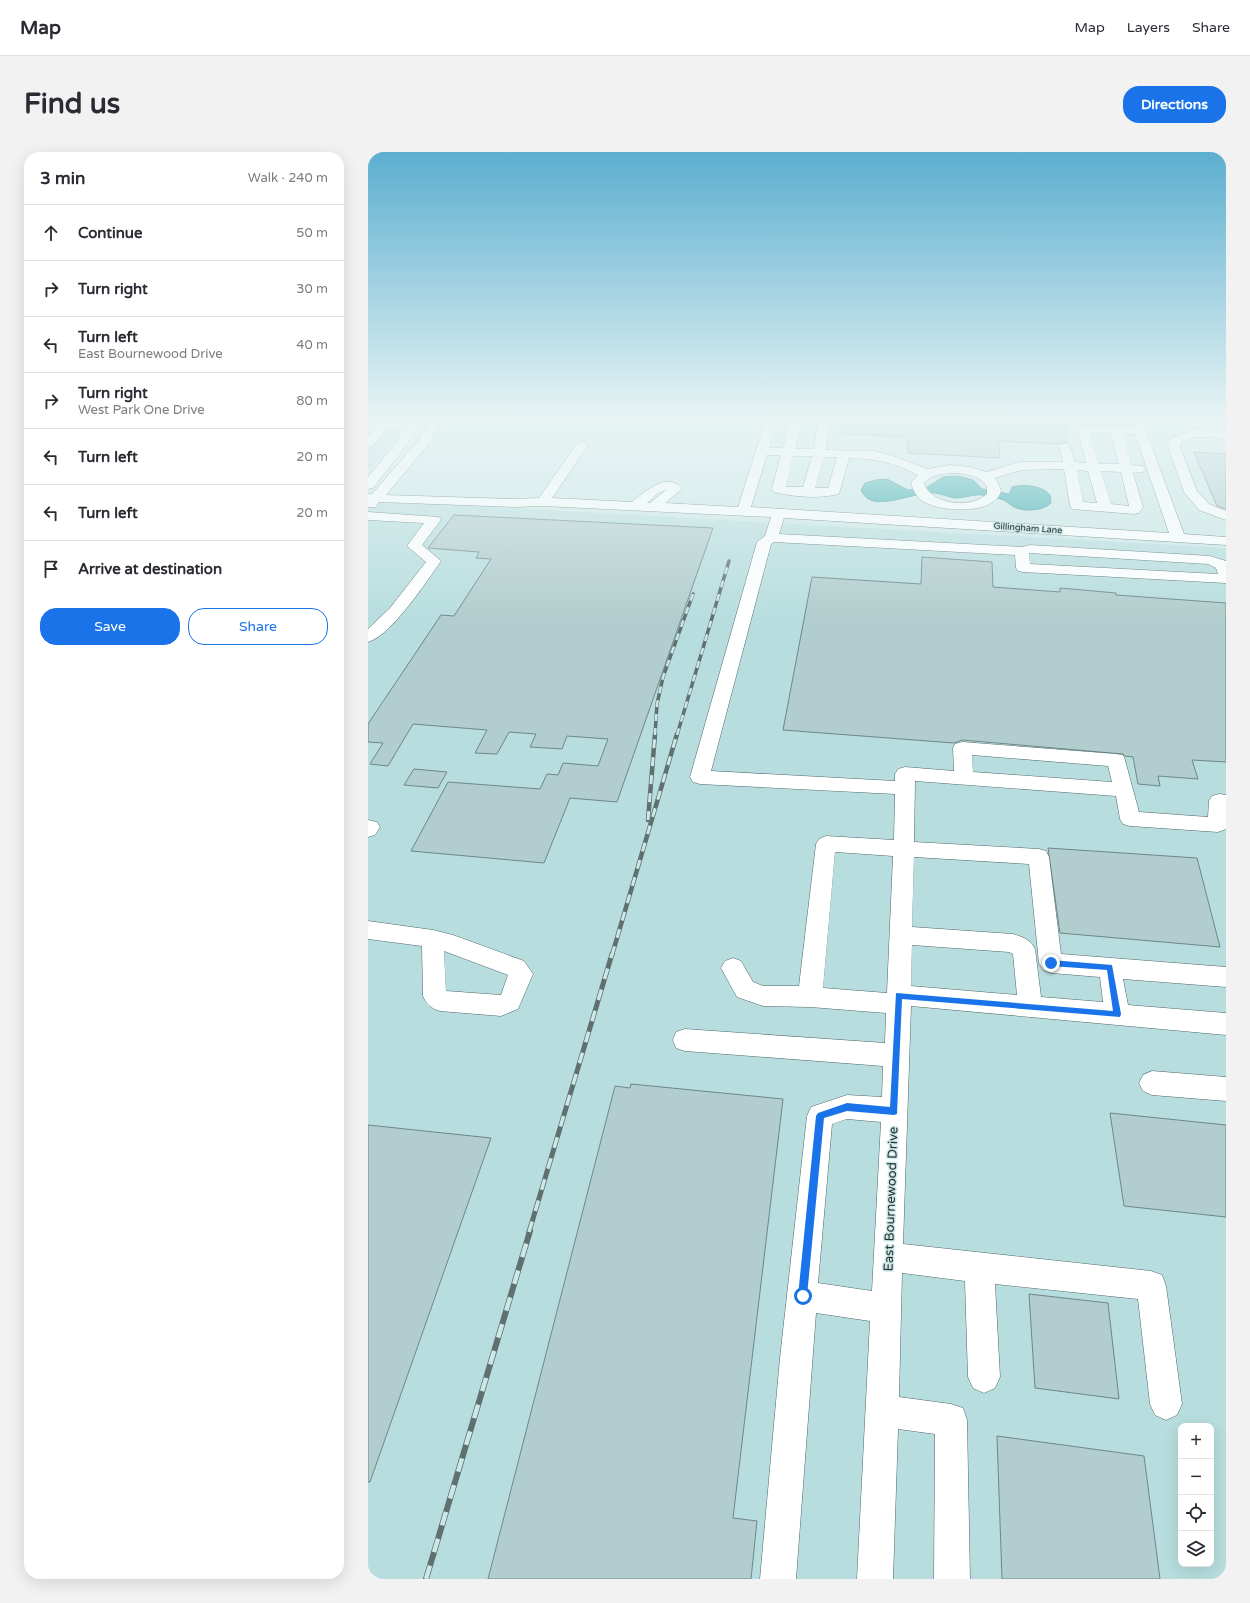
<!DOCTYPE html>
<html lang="en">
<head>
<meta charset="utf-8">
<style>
	body { margin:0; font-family:"Varela Round",sans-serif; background:#f2f2f3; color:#2b2b33 }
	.controls { position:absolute; right:12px; bottom:12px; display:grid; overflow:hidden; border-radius:8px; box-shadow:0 4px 16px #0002 }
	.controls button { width:36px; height:36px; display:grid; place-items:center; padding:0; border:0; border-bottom:1px solid #e1e1e2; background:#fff; color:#2b2b33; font:20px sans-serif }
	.stop { position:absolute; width:12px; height:12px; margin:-9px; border:3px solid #1a73e8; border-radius:50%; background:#fff }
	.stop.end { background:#1a73e8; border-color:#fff; box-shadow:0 1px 4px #0008 }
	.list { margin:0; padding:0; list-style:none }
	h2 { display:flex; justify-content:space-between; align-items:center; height:52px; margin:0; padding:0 16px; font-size:17px }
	h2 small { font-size:13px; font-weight:400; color:#7c7c81 }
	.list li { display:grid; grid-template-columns:26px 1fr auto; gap:12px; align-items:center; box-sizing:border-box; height:56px; padding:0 16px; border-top:1px solid #e1e1e2 }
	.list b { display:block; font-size:15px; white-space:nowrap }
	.list p { margin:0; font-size:13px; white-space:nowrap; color:#7c7c81 }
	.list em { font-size:13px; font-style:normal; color:#7c7c81 }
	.actions { display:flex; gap:8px; padding:12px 16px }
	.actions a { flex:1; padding:9px 0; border:1px solid #1a73e8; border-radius:16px; text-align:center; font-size:14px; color:#1a73e8 }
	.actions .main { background:#1a73e8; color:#fff }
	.icon { flex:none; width:22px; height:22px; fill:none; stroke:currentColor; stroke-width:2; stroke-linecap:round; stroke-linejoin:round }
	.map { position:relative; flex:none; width:858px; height:1427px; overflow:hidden; border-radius:16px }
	header { display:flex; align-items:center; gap:24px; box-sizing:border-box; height:56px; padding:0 20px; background:#fff; border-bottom:1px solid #e1e1e2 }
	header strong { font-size:19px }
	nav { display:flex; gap:22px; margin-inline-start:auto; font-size:14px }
	.intro { display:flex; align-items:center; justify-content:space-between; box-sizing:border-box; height:96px; padding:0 24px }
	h1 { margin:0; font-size:28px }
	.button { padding:10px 18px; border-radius:16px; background:#1a73e8; color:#fff; font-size:14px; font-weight:700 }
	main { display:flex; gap:24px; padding:0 24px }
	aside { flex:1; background:#fff; border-radius:16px; box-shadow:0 4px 16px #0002 }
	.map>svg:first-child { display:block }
	.built { fill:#b8ddde; fill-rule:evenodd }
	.water { fill:#2aa7ab; stroke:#298487 }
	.building { fill:#b2cdcd; stroke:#6e8787 }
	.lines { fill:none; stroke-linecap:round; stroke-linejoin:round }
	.minor-casing { stroke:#4f6768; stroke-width:1 }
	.minor { fill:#fff; fill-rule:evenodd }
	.rail-far3-casing { stroke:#606f6f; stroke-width:3.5 }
	.rail-far2-casing { stroke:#606f6f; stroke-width:4.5 }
	.rail-far1-casing { stroke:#606f6f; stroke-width:5 }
	.rail-casing { stroke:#606f6f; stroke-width:6 }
	.rail-far3 { stroke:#cce7e7; stroke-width:2.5; stroke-dasharray:7; stroke-linecap:butt }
	.rail-far2 { stroke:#cce7e7; stroke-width:3; stroke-dasharray:9; stroke-linecap:butt }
	.rail-far1 { stroke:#cce7e7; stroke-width:3.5; stroke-dasharray:11; stroke-linecap:butt }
	.rail { stroke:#cce7e7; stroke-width:4.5; stroke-dasharray:14; stroke-linecap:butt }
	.route { fill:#1a73e8 }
	.labels { text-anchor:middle; stroke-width:3; stroke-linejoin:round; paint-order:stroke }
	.far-street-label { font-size:9px; fill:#283232; stroke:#cce7e7 }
	.near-street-label { font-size:13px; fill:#283232; stroke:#cce7e7 }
</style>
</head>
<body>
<header>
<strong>Map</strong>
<nav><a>Map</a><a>Layers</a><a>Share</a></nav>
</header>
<div class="intro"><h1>Find us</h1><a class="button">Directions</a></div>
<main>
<aside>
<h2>3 min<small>Walk · 240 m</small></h2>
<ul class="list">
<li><svg class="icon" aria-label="ahead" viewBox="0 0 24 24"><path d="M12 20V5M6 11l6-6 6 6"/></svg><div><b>Continue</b></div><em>50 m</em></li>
<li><svg class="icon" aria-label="right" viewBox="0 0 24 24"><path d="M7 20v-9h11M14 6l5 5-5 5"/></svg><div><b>Turn right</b></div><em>30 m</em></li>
<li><svg class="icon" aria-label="left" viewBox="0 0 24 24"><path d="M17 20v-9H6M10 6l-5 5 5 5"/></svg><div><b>Turn left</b><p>East Bournewood Drive</p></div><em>40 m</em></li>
<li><svg class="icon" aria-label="right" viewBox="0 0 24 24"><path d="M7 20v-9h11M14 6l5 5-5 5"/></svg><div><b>Turn right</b><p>West Park One Drive</p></div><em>80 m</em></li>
<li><svg class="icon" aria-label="left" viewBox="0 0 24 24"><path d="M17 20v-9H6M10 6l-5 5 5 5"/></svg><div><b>Turn left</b></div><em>20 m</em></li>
<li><svg class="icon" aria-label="left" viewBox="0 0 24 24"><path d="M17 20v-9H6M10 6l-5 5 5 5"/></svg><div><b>Turn left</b></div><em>20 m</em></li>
<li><svg class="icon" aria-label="arrive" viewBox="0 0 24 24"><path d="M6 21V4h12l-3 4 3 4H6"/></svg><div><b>Arrive at destination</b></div></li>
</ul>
<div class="actions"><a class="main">Save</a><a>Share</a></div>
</aside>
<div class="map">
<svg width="858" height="1427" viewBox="0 0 858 1427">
	<rect width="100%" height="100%" fill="#cce7e7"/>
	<!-- built -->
	<g class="built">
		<path d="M0,268h33l-16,31 -17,19z"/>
		<path d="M0,350h31l827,46v1031h-858zM813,1274h30v138h-30z"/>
	</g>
	<!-- water -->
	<path class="water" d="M590,324l15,4 9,9 27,5 3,-7c12,-3 29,-2 38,8l1,8c-8,8 -27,9 -37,4 -4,-2 -7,-5 -10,-7 -6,-2 -15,-4 -21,-5 -10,-1 -18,3 -28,3 -7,-1 -13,-4 -20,-5 -20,-3 -64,23 -74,-3l4,-7 11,-3 11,-1 21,11 18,-2 17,-11z"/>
	<!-- building -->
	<g class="building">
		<path d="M476,268h219l4,22 -8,2 -61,-3 2,17 -92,-5v-16l-66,-3z"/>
		<path d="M826,300l32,2v55l-9,-3z"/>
		<path d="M86,363l259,13 -96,274 -47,-4 -26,65 -133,-12 37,-69 92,7 7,-15 11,1 5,-12 35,3 10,-27 -41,-3 -5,13 -32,-2 6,-13 -27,-2 -12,22 -22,-1 12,-23 -74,-6 -25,42 -18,-2 13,-21 -15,-1v-18l73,-109 13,1 37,-57 -15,-1 3,-6 -51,-4z"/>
		<path d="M554,405l70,5 1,25 67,5v-4l56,5v2l110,8v159l-34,-2 6,19 -40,-3 2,10 -22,-2 -5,-27 -8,-1 -2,-2 -161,-14 -8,3 -171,-13 29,-153 109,7z"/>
		<path d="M46,617l33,3 -9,16 -34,-3z"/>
		<path d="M680,696l149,10 23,89 -160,-14z"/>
		<path d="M263,932l152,15 -50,419 24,3 -6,58h-263l127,-493 15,2z"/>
		<path d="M742,961l116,12v92l-102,-11z"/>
		<path d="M0,973l123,13 -121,344h-2z"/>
		<path d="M661,1142l79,9 11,96 -84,-11z"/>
		<path d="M629,1284l147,20 16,123h-158z"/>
	</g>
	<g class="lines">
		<!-- minor casing -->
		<g class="minor-casing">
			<g id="minor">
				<path d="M42,268h12l-22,34 -27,34 -5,1v-12l23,-28 13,-20h-18l-14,18 -4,1v-12l11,-12 30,-2z"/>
				<path d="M63,268h12l-16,26 -41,49 128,4 25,-1 39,-56h8l2,3 -36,53 80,4c11,-9 36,-32 50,-13l-17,14 73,4 28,-87h12l-9,28h14l7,-28h12l-7,29h19l4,-29h12l-4,30 49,1 24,7 28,11 24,-4 18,2 18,5 33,-10h43l-4,-15 2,-3h8l6,18 11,1 -8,-32c7,-10 43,-4 55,-4l-3,-7h12l42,114 42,3v8l-442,-27 -5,16 243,13 8,-2 180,11 16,5v22l-203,-11 -5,-1 -2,-3 -1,-13 -241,-13 -3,2 -60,227 184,10v-7l3,-5 7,-2 49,4 -1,-23 2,-4 7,-2 154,12 7,1 2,5 14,52 69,5 1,-16 3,-5 7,-2 7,1v34l-8,3 -88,-6 -7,-2 -3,-5 -4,-23 -201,-15 -1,61 125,7 7,2 3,6 12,97 165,13v20l-103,-8 5,26 98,8v22l-315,-29 -8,238 248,27 11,4 4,11 16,118 -5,11 -11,5 -11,-5 -5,-11 -12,-105 -143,-15 5,93 -5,11 -11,5 -11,-5 -5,-11 -3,-96 -63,-8 -3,124 52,7 12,4 4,12 3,159h-36l1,-145 -37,-5 -5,150h-36l13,-258 -54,-8 -20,266h-36l20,-221 27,-242 4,-9 36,-12 35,2 1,-31 -198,-15 -9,-3 -3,-8 3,-8 9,-3 200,14 1,-30 -76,-6 -47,-1 -26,-9 -16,-29 4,-7 8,-3 8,3 12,21 10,4h36l17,-142 3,-5 7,-3 68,4 1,-46 -195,-10 -7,-2 -3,-5 67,-235 8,-6 6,-19 -228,-11 -29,1 -135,-5 -3,5h-8v-13h4l46,-53zM722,281h21l8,31h-20zM755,282h12l34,99 -418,-26 16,-52h14l-9,34 2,3c20,5 45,7 65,2l10,-36c29,1 43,4 69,17l-7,8c2,7 5,13 11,18 18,11 72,15 79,-10l-2,-6 -4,-7 26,-8 43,-1 6,37 2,3 62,5 5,-1 4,-6 -10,-34 10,-1 2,-3 -2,-3 -12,-1zM425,304h19l-9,31h-17zM456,305h13l-9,31h-13zM709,318l11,1 9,32 -14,-1zM733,319l20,1 8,34 -18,-2zM583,321c13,1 29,1 36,14v7c-16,15 -56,11 -63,-11 7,-8 16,-9 27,-10zM298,338l-16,13h-3l11,-10zM661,401l179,11 8,4 2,6 -188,-10zM604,603l136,11 4,16 -139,-10zM467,700l58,4 -6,137 -64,-5zM546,705l115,7 10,99 4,7 8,3 49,4 3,25 -62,-5 -6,-48c-4,-9 -12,-12 -22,-15l-101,-7zM544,793l97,7 4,2 4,41 -106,-9zM479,967l34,3 -9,169 -54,-8 14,-159z"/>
				<path d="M827,277l31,1v8l-30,-1 -15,6 -1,4 17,44 12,13 17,7v9l-27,-10 -15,-18 -16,-45 3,-9z"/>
				<path d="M0,360l71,5 2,3 -19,25 19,16c-14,20 -50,75 -73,81v-13l22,-21 36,-46 -19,-16 17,-23 -56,-3z"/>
				<path d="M0,668l9,2 3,5 -5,8 -7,2z"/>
				<path d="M0,769l65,9 20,5 71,26 9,13 -15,35 -17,7 -61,-5c-9,-3 -13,-6 -17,-15l-1,-50 -54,-7zM76,799l64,24 -7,20 -55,-4z"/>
				<path d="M784,919l74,6v24l-74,-6 -9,-4 -4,-8 4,-8z"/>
			</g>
		</g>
		<!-- minor -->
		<use href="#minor" class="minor"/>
		<!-- rail-far3 casing -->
		<g class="rail-far3-casing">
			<g id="rail-far3">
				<path d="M287,583l2,-31 6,-27 30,-83"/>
				<path d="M309,583l52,-174"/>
			</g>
		</g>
		<!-- rail-far2 casing -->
		<g class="rail-far2-casing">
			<g id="rail-far2">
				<path d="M280,668l7,-86"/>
				<path d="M244,803l65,-221"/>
			</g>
		</g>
		<!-- rail-far1 casing -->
		<g class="rail-far1-casing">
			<path id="rail-far1" d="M161,1080l83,-278"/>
		</g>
		<!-- rail casing -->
		<g class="rail-casing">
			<path id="rail" d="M58,1427l104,-348"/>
		</g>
		<!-- rail-far3 -->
		<use href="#rail-far3" class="rail-far3"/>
		<!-- rail-far2 -->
		<use href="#rail-far2" class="rail-far2"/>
		<!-- rail-far1 -->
		<use href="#rail-far1" class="rail-far1"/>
		<!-- rail -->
		<use href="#rail" class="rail"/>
	</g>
	<!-- sky -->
	<linearGradient id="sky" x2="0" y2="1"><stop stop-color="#5cafd0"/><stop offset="0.57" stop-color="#e8f4f4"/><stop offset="1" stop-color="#e8f4f4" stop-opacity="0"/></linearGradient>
	<rect width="858" height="468" fill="url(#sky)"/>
	<!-- route -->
	<path class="route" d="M683,808l61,5 9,49 -1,3 -218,-18 -5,115 -3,1 -47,-4 -23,7 -17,178 -1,3 -3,2 -4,-2 -1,-3 18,-180 2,-3 29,-10 43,4 6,-114 217,18 -6,-41 -56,-4 -4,-3z"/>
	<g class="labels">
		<!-- far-street labels -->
		<g class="far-street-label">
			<text transform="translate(660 376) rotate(4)" y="3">Gillingham Lane</text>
		</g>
		<!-- near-street labels -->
		<g class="near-street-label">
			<text transform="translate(522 1047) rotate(-88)" y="5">East Bournewood Drive</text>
		</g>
	</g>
</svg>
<div class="controls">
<button>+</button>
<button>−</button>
<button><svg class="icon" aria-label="locate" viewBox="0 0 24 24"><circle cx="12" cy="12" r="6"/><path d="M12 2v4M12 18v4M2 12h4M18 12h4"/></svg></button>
<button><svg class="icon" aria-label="layers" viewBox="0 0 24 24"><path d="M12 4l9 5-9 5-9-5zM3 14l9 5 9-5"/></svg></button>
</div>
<div class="stop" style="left:435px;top:1144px"></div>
<div class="stop end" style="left:683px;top:811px"></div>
</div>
</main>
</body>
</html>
